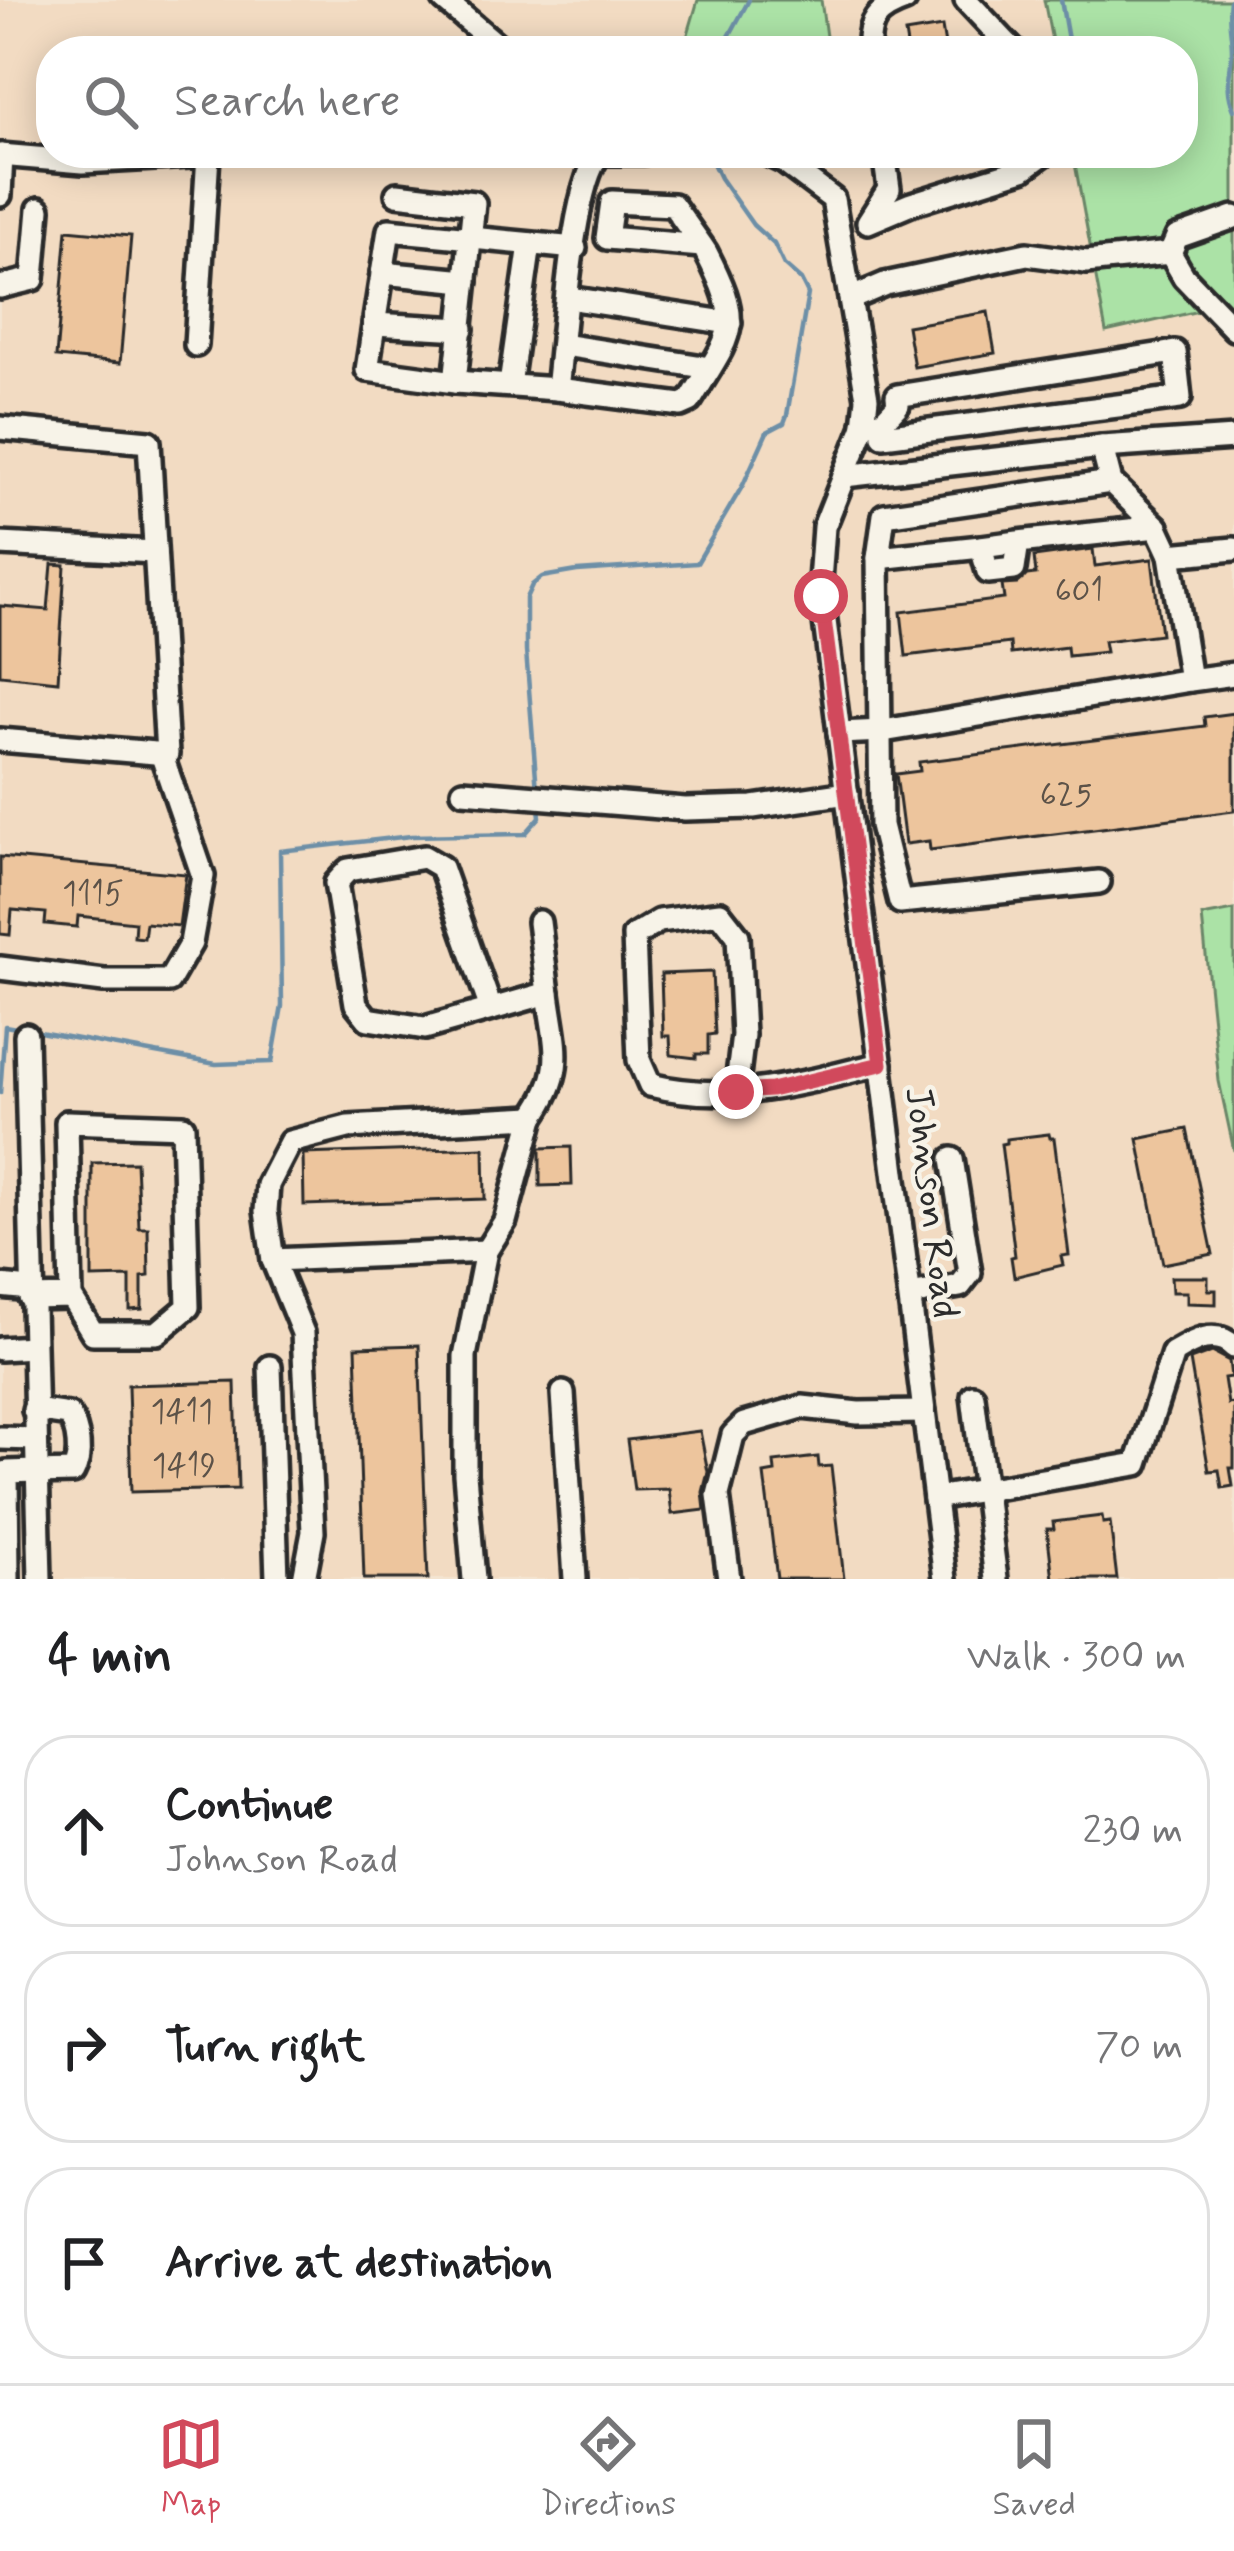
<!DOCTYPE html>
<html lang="en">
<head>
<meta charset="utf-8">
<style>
	body { margin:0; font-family:Mynerve,sans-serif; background:#f6f6f6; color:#202124 }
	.stop { position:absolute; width:36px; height:36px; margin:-27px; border:9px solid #d1495b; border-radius:50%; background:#fff }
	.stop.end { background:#d1495b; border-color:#fff; box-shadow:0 3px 12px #0008 }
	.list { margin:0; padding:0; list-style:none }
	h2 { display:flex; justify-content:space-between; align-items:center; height:156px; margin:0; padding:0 48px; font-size:51px }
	h2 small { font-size:39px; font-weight:400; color:#757577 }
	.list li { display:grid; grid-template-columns:78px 1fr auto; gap:36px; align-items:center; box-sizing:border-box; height:192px; margin:0 24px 24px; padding:0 24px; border:3px solid #e0e0e0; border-radius:48px }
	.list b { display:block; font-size:45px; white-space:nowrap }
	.list p { margin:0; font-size:39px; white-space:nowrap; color:#757577 }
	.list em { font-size:39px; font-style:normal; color:#757577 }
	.icon { flex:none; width:66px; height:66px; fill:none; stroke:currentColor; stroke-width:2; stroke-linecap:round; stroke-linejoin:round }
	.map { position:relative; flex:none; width:1234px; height:1579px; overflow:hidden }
	.search { position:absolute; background:#fff; box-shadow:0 6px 30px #0003; left:36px; right:36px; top:36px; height:132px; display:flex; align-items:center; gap:30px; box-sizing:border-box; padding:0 42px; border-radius:48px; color:#757577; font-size:45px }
	.sheet { height:804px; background:#fff }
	nav { display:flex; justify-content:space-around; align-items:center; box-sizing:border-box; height:168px; border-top:3px solid #e0e0e0; background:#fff; font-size:33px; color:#757577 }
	nav a { display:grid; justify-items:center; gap:6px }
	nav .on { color:#d1495b }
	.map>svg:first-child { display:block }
	.built { fill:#f2dbc2; fill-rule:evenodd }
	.green { fill:#abe2a6; stroke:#6b8668; stroke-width:3 }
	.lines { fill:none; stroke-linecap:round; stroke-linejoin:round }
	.stream { stroke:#6d8fa7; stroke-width:4.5 }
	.building { fill:#edc59d; stroke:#2b2b2b; stroke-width:3 }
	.minor-casing { stroke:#2b2b2b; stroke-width:30 }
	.minor { stroke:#f7f3e8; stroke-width:21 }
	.route { stroke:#d1495b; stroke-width:15 }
	.labels { text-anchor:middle; stroke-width:9; stroke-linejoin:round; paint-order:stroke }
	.number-label { font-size:33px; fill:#5c5248 }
	.street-label { font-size:39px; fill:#2b2b2b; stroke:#f7f3e8 }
</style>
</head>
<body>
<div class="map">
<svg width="1234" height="1579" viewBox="0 0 1234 1579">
	<rect width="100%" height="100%" fill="#f4e5d2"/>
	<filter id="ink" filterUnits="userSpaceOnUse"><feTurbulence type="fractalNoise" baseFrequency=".00833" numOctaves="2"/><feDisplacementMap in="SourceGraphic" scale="24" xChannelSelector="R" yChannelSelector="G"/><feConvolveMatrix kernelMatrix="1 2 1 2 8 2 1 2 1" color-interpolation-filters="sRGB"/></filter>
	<g filter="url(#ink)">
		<!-- built -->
		<path class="built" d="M0,0h1234v1579h-1234zM51,51h1132v102h-1132z"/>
		<!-- green -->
		<g class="green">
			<path d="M698,0h123l7,51h-145z"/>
			<path d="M1044,0h190v303l-128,29 -33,-179h110v-102h-129z"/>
			<path d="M1234,910v241l-15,-70 -17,-165z"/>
		</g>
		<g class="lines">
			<!-- stream -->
			<g class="stream">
				<path d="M1061,0l9,51"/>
				<path d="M1230,0c-3,18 2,33 2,51 -1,24 -8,36 2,59"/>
				<path d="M721,51l28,-51"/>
				<path d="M537,790l-11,-139v-53l6,-13 10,-8 35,-6 120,-8 46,-78 24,-53 17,-9 3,-8 21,-121 -7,-14 -17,-15 -10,-21 -21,-19 -33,-47 -11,-23"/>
				<path d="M34,1031l182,33 56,-2 10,-56 -2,-155 131,-15 114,-2 15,-17 -1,-10"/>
				<path d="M0,1093l5,-67 17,3"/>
			</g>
		</g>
		<!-- building -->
		<g class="building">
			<path d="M942,27l4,24h-38l-3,-18z"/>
			<path d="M67,230l64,6 -11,127 -64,-6z"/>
			<path d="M988,312l7,41 -81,14 -7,-41z"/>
			<path d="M1093,549l2,17 57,-7 9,75 -57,7 2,11 -38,4 -1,-9 -56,7 -1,-11 -104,13 -5,-44 103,-13 -2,-14 15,-1 10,-9 9,-1 -2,-17z"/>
			<path d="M52,564l13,1 -7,116 -58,-6v-69l48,4z"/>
			<path d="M1234,713v98l-304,39 -1,-9 -24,3 -9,-70 24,-3 -1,-9 286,-36 -1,-9z"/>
			<path d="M0,857l186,17 -7,52 -33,-3 -2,15 -10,-1 1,-15 -57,-6 -1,11 -32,-3 1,-11 -34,-3 -2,25 -10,-1z"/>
			<path d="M712,972l3,62 -7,1v19h-12v4l-25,-3 -1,-19h-7l-2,-62z"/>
			<path d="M1187,1129l26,125 -50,10 -25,-125z"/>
			<path d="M1049,1134l1,4h4l15,117 -8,1 2,9 -49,12 -3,-20 4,-1 -14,-112 5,-1v-4z"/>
			<path d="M571,1147l1,38 -32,1v-38z"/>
			<path d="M484,1148l1,51 -181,6 -1,-51z"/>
			<path d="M136,1162l3,66h9l1,48 -7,1v32l-12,1v-33l-38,1v-115z"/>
			<path d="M1171,1277h37v13h8v14l-29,-1v-11h-15z"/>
			<path d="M419,1345l9,234h-64l-8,-232z"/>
			<path d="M1212,1352l17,9 2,16 -7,1 4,26 6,-1v65h-4l3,18 -11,2 -3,-18 -10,1 -19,-111z"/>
			<path d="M235,1382l3,107 -107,3 -3,-107z"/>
			<path d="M700,1431l8,41 -5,20 2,18 -33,4 -3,-25 -35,1 -7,-50z"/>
			<path d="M818,1457l1,10 12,-1 13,113h-67l-13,-105 11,-2 -1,-10z"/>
			<path d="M1102,1516l1,7 7,-1 7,57h-64l-6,-50h7l-1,-7z"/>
		</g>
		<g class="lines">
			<!-- minor casing -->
			<g class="minor-casing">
				<g id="minor">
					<path d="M444,0l60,51"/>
					<path d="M966,0l48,51"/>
					<path d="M869,51c-2,-30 8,-41 36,-51"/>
					<path d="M765,153l19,9 49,37 34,199 -3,28 -40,101 -4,54 125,998"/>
					<path d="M884,153l5,36 -21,33 43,-18 112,-35 22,-16"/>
					<path d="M0,155l83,7 125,-7 -12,190"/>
					<path d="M397,194l77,9 -19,179"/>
					<path d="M0,195l2,-40"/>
					<path d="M575,248l-186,-18 -22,140 88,12 102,7c6,-47 15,-209 44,-236h43"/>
					<path d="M1170,253l14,24 50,52"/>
					<path d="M1170,253l7,-16 57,-20"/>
					<path d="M382,273l84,8"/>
					<path d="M0,287l33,-8 6,-70"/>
					<path d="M569,298l161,25"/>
					<path d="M852,298l33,-14 142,-30 59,8 84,-9"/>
					<path d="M374,324l88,5"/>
					<path d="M563,345l147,23"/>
					<path d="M510,385l20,-141"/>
					<path d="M557,389l124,16 9,-4c42,-69 55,-73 16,-149l-4,-6 -29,-41 -61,-3 -5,36 95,8"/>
					<path d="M864,424l18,-2 1,14 297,-38 -5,-46 -278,44 1,9 -16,17"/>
					<path d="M0,428l149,14 18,312 -167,-14"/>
					<path d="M1102,447l132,-9"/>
					<path d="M844,476l258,-29 9,35 46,45 13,28"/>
					<path d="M1018,542l-37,5 7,25 26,-3 4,-27 139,-15"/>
					<path d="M0,544l155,8"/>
					<path d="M1234,549l-64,6 20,125 44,-6"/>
					<path d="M878,558l103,-11"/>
					<path d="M839,733l44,-2 307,-51"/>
					<path d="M463,791l222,18 68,-2 94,-14"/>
					<path d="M1099,882l-199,20 -19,-77 -3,-267 6,-43 227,-33"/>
					<path d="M539,922l9,71"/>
					<path d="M0,968l104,13h65l22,-38 12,-67 -42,-123"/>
					<path d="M491,1009l-50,-142 -17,-10 -76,13 -12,13 20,121 12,15 57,9 123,-35c7,54 19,76 -15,124"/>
					<path d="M26,1035l14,544"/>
					<path d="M736,1092l7,-57 -5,-99 -18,-23 -61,8 -25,15 5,124 11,25c81,20 152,-2 231,-21"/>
					<path d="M273,1260l213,-9"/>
					<path d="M0,1286l30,3"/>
					<path d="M910,1295l50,-9 10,-13 -18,-114"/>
					<path d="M30,1298l41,-1 -4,-175 116,4 5,181 -31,26h-64l-22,-36"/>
					<path d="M0,1349l32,-2"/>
					<path d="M270,1367l7,212"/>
					<path d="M563,1393l12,186"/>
					<path d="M973,1396l23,183"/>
					<path d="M34,1410l35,5c10,15 13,41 4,57l-37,1"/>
					<path d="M0,1438l35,1"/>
					<path d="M935,1498l202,-34 36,-111c20,-12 42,-25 61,-6"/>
					<path d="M8,1579l-1,-107 29,-1"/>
					<path d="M304,1579l9,-47 -10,-199 -30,-73 -7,-49 2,-26 22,-43 58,-15 185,-10 -28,104 -19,30 -21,105v118l9,105"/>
					<path d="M729,1579l-11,-84 15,-60 11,-11 58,-17 56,6 66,-1"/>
				</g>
			</g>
			<!-- minor -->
			<use href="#minor" class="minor"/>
		</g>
	</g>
	<g class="lines" filter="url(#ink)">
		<!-- route -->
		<path class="route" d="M736,1092l35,-2 110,-26 -60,-468"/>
	</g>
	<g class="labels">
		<!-- number labels -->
		<g class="number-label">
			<text x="1079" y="601">601</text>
			<text x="1066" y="805">625</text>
			<text x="93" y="904">1115</text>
			<text x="182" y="1422">1411</text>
			<text x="184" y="1476">1419</text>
		</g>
		<!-- street labels -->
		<g class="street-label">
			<text transform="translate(934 1202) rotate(83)" y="14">Johnson Road</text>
		</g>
	</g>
</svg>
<div class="stop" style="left:821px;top:596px"></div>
<div class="stop end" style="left:736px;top:1092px"></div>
<div class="search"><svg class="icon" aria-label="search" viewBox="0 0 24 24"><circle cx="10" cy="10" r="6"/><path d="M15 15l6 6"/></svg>Search here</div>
</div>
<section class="sheet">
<h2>4 min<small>Walk · 300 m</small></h2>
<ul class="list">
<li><svg class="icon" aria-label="ahead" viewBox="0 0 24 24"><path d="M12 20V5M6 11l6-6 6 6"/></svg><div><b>Continue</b><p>Johnson Road</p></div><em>230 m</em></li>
<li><svg class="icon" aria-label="right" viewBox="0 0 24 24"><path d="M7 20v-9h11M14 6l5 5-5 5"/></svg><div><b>Turn right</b></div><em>70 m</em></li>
<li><svg class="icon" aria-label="arrive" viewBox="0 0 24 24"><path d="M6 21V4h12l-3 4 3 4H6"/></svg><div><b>Arrive at destination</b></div></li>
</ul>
</section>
<nav>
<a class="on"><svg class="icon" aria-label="map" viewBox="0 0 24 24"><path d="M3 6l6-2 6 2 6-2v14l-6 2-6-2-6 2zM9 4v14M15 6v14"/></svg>Map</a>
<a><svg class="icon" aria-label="directions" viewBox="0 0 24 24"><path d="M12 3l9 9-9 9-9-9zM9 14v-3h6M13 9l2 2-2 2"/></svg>Directions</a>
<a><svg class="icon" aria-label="saved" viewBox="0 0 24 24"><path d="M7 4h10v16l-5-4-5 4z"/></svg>Saved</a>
</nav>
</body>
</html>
